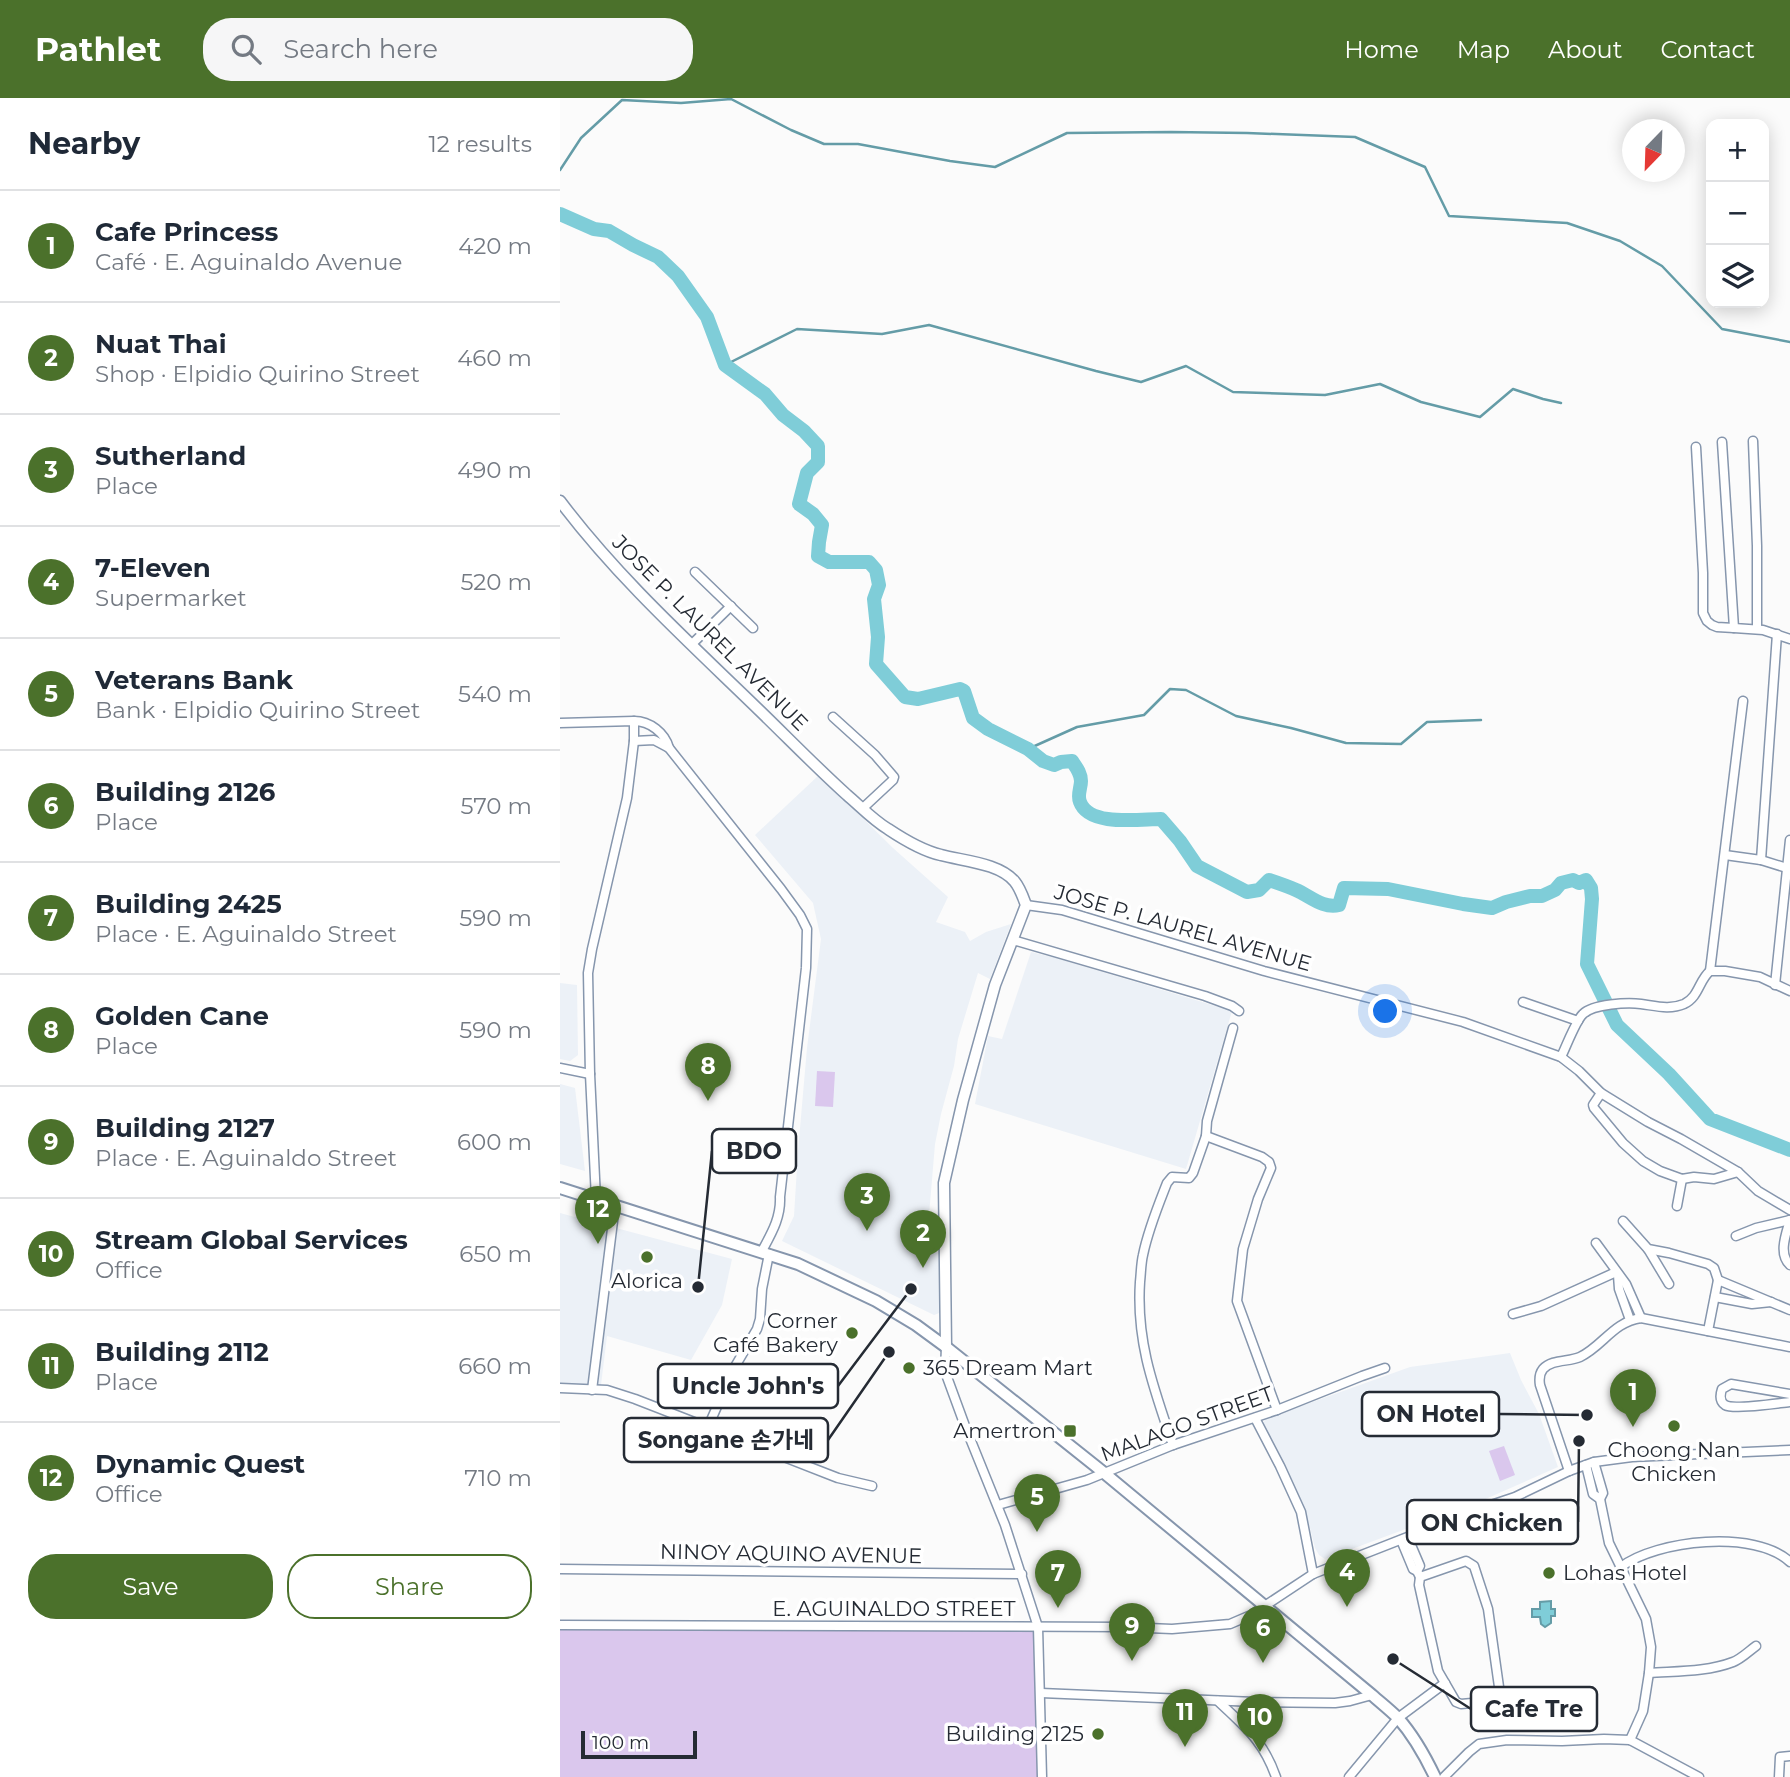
<!DOCTYPE html>
<html lang="en">
<head>
<meta charset="utf-8">
<style>
	body { margin:0; font-family:Montserrat,"Noto Sans KR",sans-serif; background:#f6f6f7; color:#1f2937 }
	.controls { position:absolute; right:21px; top:21px; display:grid; overflow:hidden; border-radius:14px; box-shadow:0 4px 18px #0003 }
	.controls button { width:63px; height:63px; display:grid; place-items:center; padding:0; border:0; border-bottom:2px solid #e0e1e3; background:#fff; color:#1f2937; font:35px sans-serif }
	.compass { position:absolute; left:1062px; top:21px; width:63px; height:63px; border-radius:50%; background:#fff; box-shadow:0 4px 18px #0003; rotate:203deg }
	.scale { position:absolute; left:21px; bottom:18px; width:116px; box-sizing:border-box; padding-left:7px; border:4px solid #252b34; border-top:0; font-size:19px; line-height:24px; white-space:nowrap; color:#252b34; -webkit-text-stroke:5px #fff; paint-order:stroke }
	.you { position:absolute; left:826px; top:914px; width:24px; height:24px; margin:-18px; border:5px solid #fff; border-radius:50%; background:#1a73e8; box-shadow:0 0 0 10px #1a73e833 }
	.badge { display:grid; place-items:center; width:46px; height:46px; border-radius:50%; background:#4b712b; color:#fff; font-size:23px; font-weight:700 }
	.pin { position:absolute; translate:-50% -58px; filter:drop-shadow(0 2px 4px #0008) }
	.pin::after { content:''; position:absolute; top:37px; width:24px; height:21px; background:inherit; clip-path:polygon(0 0,100% 0,50% 100%) }
	.list { margin:0; padding:0; list-style:none }
	h2 { display:flex; justify-content:space-between; align-items:center; height:91px; margin:0; padding:0 28px; font-size:30px }
	h2 small { font-size:23px; font-weight:400; color:#747a83 }
	.list li { display:grid; grid-template-columns:46px 1fr auto; gap:21px; align-items:center; box-sizing:border-box; height:112px; padding:0 28px; border-top:2px solid #e0e1e3 }
	.list b { display:block; font-size:26px; white-space:nowrap }
	.list p { margin:0; font-size:23px; white-space:nowrap; color:#747a83 }
	.list em { font-size:23px; font-style:normal; color:#747a83 }
	.actions { display:flex; gap:14px; padding:21px 28px }
	.actions a { flex:1; padding:16px 0; border:2px solid #4b712b; border-radius:28px; text-align:center; font-size:24px; color:#4b712b }
	.actions .main { background:#4b712b; color:#fff }
	.icon { flex:none; width:38px; height:38px; fill:none; stroke:currentColor; stroke-width:2; stroke-linecap:round; stroke-linejoin:round }
	.map { position:relative; flex:none; width:1230px; height:1679px; overflow:hidden }
	header { display:flex; align-items:center; gap:42px; box-sizing:border-box; height:98px; padding:0 35px; background:#4b712b; color:#fff }
	header strong { font-size:33px }
	nav { display:flex; gap:38px; margin-inline-start:auto; font-size:24px }
	.search { width:490px; height:63px; background:#f6f6f7; display:flex; align-items:center; gap:18px; box-sizing:border-box; padding:0 24px; border-radius:28px; color:#747a83; font-size:26px }
	main { display:flex }
	aside { flex:1; background:#fff }
	.map>svg:first-child { display:block }
	.built { fill:#ecf1f7 }
	.green { fill:#dac7ed }
	.water { fill:#7fcdd8; stroke:#649ca7; stroke-width:2 }
	.lines { fill:none; stroke-linecap:round; stroke-linejoin:round }
	.stream { stroke:#649ca7; stroke-width:2.5 }
	.river { stroke:#7fcdd8; stroke-width:14 }
	.minor-casing { stroke:#8696ad; stroke-width:11 }
	.tertiary-casing { stroke:#8696ad; stroke-width:13 }
	.secondary-casing { stroke:#8696ad; stroke-width:14 }
	.minor { stroke:#fff; stroke-width:8 }
	.tertiary { stroke:#fff; stroke-width:10 }
	.secondary { stroke:#fff; stroke-width:10 }
	.poi-dot { fill:#4b712b; stroke:#fff; stroke-width:2.5 }
	.labels { text-anchor:middle; stroke-width:7; stroke-linejoin:round; paint-order:stroke }
	.street-label { font-size:21px; fill:#252b34; stroke:#fff }
	.poi-label { font-size:21px; fill:#252b34; stroke:#fff; text-anchor:end }
	.leader { fill:none; stroke:#252b34; stroke-width:2.5 }
	.callout-dot { fill:#252b34; stroke:#fff; stroke-width:2.5 }
	.callout { fill:#fff; stroke:#252b34; stroke-width:2.5 }
	.callout-label { font-size:23px; text-anchor:middle; font-weight:bold; fill:#252b34 }
</style>
</head>
<body>
<header>
<strong>Pathlet</strong>
<div class="search"><svg class="icon" aria-label="search" viewBox="0 0 24 24"><circle cx="10" cy="10" r="6"/><path d="M15 15l6 6"/></svg>Search here</div>
<nav><a>Home</a><a>Map</a><a>About</a><a>Contact</a></nav>
</header>
<main>
<aside>
<h2>Nearby<small>12 results</small></h2>
<ul class="list">
<li><span class="badge">1</span><div><b>Cafe Princess</b><p>Café · E. Aguinaldo Avenue</p></div><em>420 m</em></li>
<li><span class="badge">2</span><div><b>Nuat Thai</b><p>Shop · Elpidio Quirino Street</p></div><em>460 m</em></li>
<li><span class="badge">3</span><div><b>Sutherland</b><p>Place</p></div><em>490 m</em></li>
<li><span class="badge">4</span><div><b>7-Eleven</b><p>Supermarket</p></div><em>520 m</em></li>
<li><span class="badge">5</span><div><b>Veterans Bank</b><p>Bank · Elpidio Quirino Street</p></div><em>540 m</em></li>
<li><span class="badge">6</span><div><b>Building 2126</b><p>Place</p></div><em>570 m</em></li>
<li><span class="badge">7</span><div><b>Building 2425</b><p>Place · E. Aguinaldo Street</p></div><em>590 m</em></li>
<li><span class="badge">8</span><div><b>Golden Cane</b><p>Place</p></div><em>590 m</em></li>
<li><span class="badge">9</span><div><b>Building 2127</b><p>Place · E. Aguinaldo Street</p></div><em>600 m</em></li>
<li><span class="badge">10</span><div><b>Stream Global Services</b><p>Office</p></div><em>650 m</em></li>
<li><span class="badge">11</span><div><b>Building 2112</b><p>Place</p></div><em>660 m</em></li>
<li><span class="badge">12</span><div><b>Dynamic Quest</b><p>Office</p></div><em>710 m</em></li>
</ul>
<div class="actions"><a class="main">Save</a><a>Share</a></div>
</aside>
<div class="map">
<svg width="1230" height="1679" viewBox="0 0 1230 1679">
	<rect width="100%" height="100%" fill="#fbfbfb"/>
	<!-- built -->
	<g class="built">
		<path d="M259,677l74,73 55,49 -12,25 29,10 5,9 16,-9 25,-8 -21,55 -12,-6 -20,66 -4,27 -13,48 -6,30 -9,107 16,2 -3,60 -5,2 -152,-74 12,-25 4,-65 9,-103 14,-109 -8,-36 -58,-68z"/>
		<path d="M471,854l25,6 176,53 -46,158 -211,-65 13,-68 14,3z"/>
		<path d="M0,885l17,2 1,70 -8,6 -10,-2z"/>
		<path d="M0,986l15,4 10,83 -25,-7z"/>
		<path d="M0,1115l172,46 -10,46 -31,55 -84,-24 -6,49h-41z"/>
		<path d="M950,1255l11,27 18,34 19,53 -77,34 -156,58 -6,-4 -4,-7 -5,-20 -10,-31 -37,-72 2,-6 145,-52z"/>
	</g>
	<!-- green -->
	<g class="green">
		<path d="M257,973l18,1 -2,35 -18,-1z"/>
		<path d="M944,1348l11,29 -15,6 -11,-30z"/>
		<path d="M0,1530l477,3 3,146h-480z"/>
	</g>
	<!-- water -->
	<path class="water" d="M991,1503v8h4v7h-4v7l-6,4 -4,-3 -1,-7h-8v-8h8v-7z"/>
	<g class="lines">
		<!-- stream -->
		<g class="stream">
			<path d="M0,72l21,-32 41,-38 59,3 50,-4 60,31 33,14h34l92,17 45,6 72,-34 104,-1 76,1 108,4 70,30 24,49 118,7 53,18 42,25 60,63 68,13"/>
			<path d="M165,267l72,-36 85,5 47,-9 167,46 45,11 45,-16 47,26 92,3 55,-11 41,18 59,15 33,-28 30,10 18,4"/>
			<path d="M468,651l49,-22 67,-12 26,-26 16,1 50,26 55,12 55,15 55,1 26,-22 54,-2"/>
		</g>
		<!-- river -->
		<path class="river" d="M0,116l34,15 15,2 24,14 25,12 20,19 29,41 18,48 40,29 18,21 21,16 14,15v16l-11,11 -8,31 14,10 9,11 -3,17 -1,14 11,6h40l7,8 3,15 -5,14 4,38 -2,27 29,33 13,2 42,-10 4,2 9,27 15,11 40,20 15,12 11,4 7,-3 11,-1c4,6 9,12 9,20 0,7 -4,14 -1,21 9,25 60,17 81,17l19,22 17,25 50,26 12,-2 10,-10c9,3 18,6 27,10 14,6 27,19 43,15l5,-17 44,1 75,15 29,4 14,-6 24,-6h12l13,-6 6,-7 12,-3 6,3 7,-3 5,8 1,11 -5,65 30,61 52,49 41,45 80,31"/>
		<!-- minor casing -->
		<g class="minor-casing">
			<g id="minor">
				<path d="M1193,343l4,105v83"/>
				<path d="M1162,344l12,186 29,2 27,9"/>
				<path d="M1136,349l7,126v40l4,8 5,4 5,2 17,1"/>
				<path d="M135,474l58,56"/>
				<path d="M132,546l39,-38"/>
				<path d="M273,619l42,38 19,22 -1,3 -30,28"/>
				<path d="M74,623c16,0 31,12 35,27"/>
				<path d="M0,625l74,-2v20l-7,57 -35,151 -4,24 2,101 6,125"/>
				<path d="M74,643l20,-1 15,8 112,141 19,26 7,14 -1,39 -26,229c1,21 -9,37 -18,54"/>
				<path d="M1165,757l36,5 29,9"/>
				<path d="M1201,762l16,-226"/>
				<path d="M466,807l36,5 202,61 199,51 98,35 18,14 22,22 47,29 33,17 57,33 20,19 32,19"/>
				<path d="M453,842l192,56 27,10 7,5"/>
				<path d="M1150,873l33,-270"/>
				<path d="M1215,887l15,-145"/>
				<path d="M963,904l55,19"/>
				<path d="M1001,959c5,-10 15,-37 22,-43 10,-10 45,-12 58,-10 15,2 29,6 43,0 15,-7 15,-24 26,-33h15l35,6 30,14"/>
				<path d="M0,970l30,6"/>
				<path d="M1041,995l-8,12 1,3 29,35 20,18 17,10 22,8 12,-2 20,2 24,-7"/>
				<path d="M646,1038l1,-15 26,-93"/>
				<path d="M1117,1108l5,-27"/>
				<path d="M1230,1122c-4,14 -12,34 0,45"/>
				<path d="M1063,1123l25,28 21,4 39,11 6,4 4,12 -10,51"/>
				<path d="M1176,1138l20,-8 34,-8"/>
				<path d="M1036,1145l30,41 15,34"/>
				<path d="M1088,1151l21,35"/>
				<path d="M1058,1177l1,14 11,31"/>
				<path d="M1158,1182l72,30"/>
				<path d="M1155,1199l37,7 19,-2"/>
				<path d="M953,1216l28,-8 75,-34"/>
				<path d="M386,1249l-1,25 2,5 18,49 40,99 33,102 4,150"/>
				<path d="M0,1290l47,2 28,9 203,79 34,8"/>
				<path d="M32,1292l23,-185"/>
				<path d="M1230,1296l-59,-10 -9,5c-2,6 -3,12 3,16 8,5 54,-2 65,-3"/>
				<path d="M695,1320l25,48 21,46 12,62"/>
				<path d="M148,1329l25,-57 24,-41 3,-10 2,-30 7,-35"/>
				<path d="M613,1347c-19,-56 -37,-103 -33,-163 1,-9 1,-19 3,-27 5,-25 15,-49 24,-72l5,-6 17,1 4,-5 13,-37 56,21 7,5 2,6 -13,31 -15,50 -6,52 40,109"/>
				<path d="M1034,1364l9,31 -3,6"/>
				<path d="M1026,1367l7,29 7,5 9,44 37,76 5,28 -2,26 -6,38 -13,29"/>
				<path d="M1009,1373l-29,-86c-1,-6 -1,-11 3,-16 9,-10 26,-7 37,-12 23,-11 33,-35 61,-39l149,29"/>
				<path d="M438,1407l89,-25 86,-35 104,-35 85,-34 23,-8"/>
				<path d="M848,1440l12,28 -3,5"/>
				<path d="M841,1442l12,29 4,2 3,6"/>
				<path d="M1061,1469c35,-27 135,-38 169,-5"/>
				<path d="M0,1471l462,5"/>
				<path d="M0,1527l564,2 48,2 58,-5 21,-9 62,-41 166,-65 36,-12 54,-26 25,-9 38,-5 158,-7"/>
				<path d="M1089,1575c28,-2 58,-1 84,-11 8,-3 16,-11 23,-16"/>
				<path d="M481,1595l214,9 80,1 15,-2 22,-6"/>
				<path d="M658,1603c27,26 45,39 58,76"/>
				<path d="M941,1603l-13,-92 -14,-43 -8,-5 -46,16 -1,8 19,86 18,31 5,2 119,-11"/>
				<path d="M789,1679l49,-59 47,-35"/>
				<path d="M884,1679l25,-25 10,-8 28,-4 55,1 42,-2 26,1 69,37"/>
				<path d="M1219,1679l1,-20 10,-1"/>
			</g>
		</g>
		<!-- tertiary casing -->
		<g class="tertiary-casing">
			<path id="tertiary" d="M0,403c58,77 130,142 199,209 29,28 58,58 88,85 13,11 26,25 41,34 15,10 35,22 53,26 22,6 59,8 74,27 5,6 8,15 11,23l-31,80 -32,115 -19,83 2,164"/>
		</g>
		<!-- secondary casing -->
		<g class="secondary-casing">
			<path id="secondary" d="M0,1090l238,76 78,37 40,24 30,22 157,125 269,223c9,8 18,15 26,23 16,18 27,38 37,59"/>
		</g>
		<!-- minor -->
		<use href="#minor" class="minor"/>
		<!-- tertiary -->
		<use href="#tertiary" class="tertiary"/>
		<!-- secondary -->
		<use href="#secondary" class="secondary"/>
	</g>
	<!-- markers -->
	<g class="poi-dot">
		<circle cx="87" cy="1159" r="7"/>
		<circle cx="292" cy="1235" r="7"/>
		<circle cx="349" cy="1270" r="7"/>
		<circle cx="1114" cy="1328" r="7"/>
		<rect x="503" y="1326" width="14" height="14" rx="3.5"/>
		<circle cx="989" cy="1475" r="7"/>
		<circle cx="538" cy="1636" r="7"/>
	</g>
	<g class="labels">
		<!-- street labels -->
		<g class="street-label">
			<text transform="translate(150 535) rotate(45)" y="7">JOSE P. LAUREL AVENUE</text>
			<text transform="translate(623 830) rotate(16)" y="7">JOSE P. LAUREL AVENUE</text>
			<text transform="translate(627 1326) rotate(-20)" y="7">MALAGO STREET</text>
			<text transform="translate(231 1456) rotate(1)" y="7">NINOY AQUINO AVENUE</text>
			<text x="334" y="1518">E. AGUINALDO STREET</text>
		</g>
		<!-- poi labels -->
		<g class="poi-label">
			<text x="87" y="1190" text-anchor="middle">Alorica</text>
			<text x="278" y="1230">Corner<tspan x="278" dy="24">Café Bakery</tspan></text>
			<text x="363" y="1277" text-anchor="start">365 Dream Mart</text>
			<text x="496" y="1340">Amertron</text>
			<text x="1114" y="1359" text-anchor="middle">Choong Nan<tspan x="1114" dy="24">Chicken</tspan></text>
			<text x="1003" y="1482" text-anchor="start">Lohas Hotel</text>
			<text x="524" y="1643">Building 2125</text>
		</g>
	</g>
	<!-- callouts -->
	<path class="leader" d="M138 1189L152 1053M351 1191L278 1288M1027 1317L939 1316M329 1254L268 1342M1019 1343L1018 1424M833 1561L911 1611"/>
	<g class="callout-dot">
		<circle cx="138" cy="1189" r="7"/>
		<circle cx="351" cy="1191" r="7"/>
		<circle cx="1027" cy="1317" r="7"/>
		<circle cx="329" cy="1254" r="7"/>
		<circle cx="1019" cy="1343" r="7"/>
		<circle cx="833" cy="1561" r="7"/>
	</g>
	<g class="callout">
		<rect x="152" y="1031" width="84" height="44" rx="7"/>
		<rect x="98" y="1266" width="180" height="44" rx="7"/>
		<rect x="802" y="1294" width="137" height="44" rx="7"/>
		<rect x="64" y="1320" width="204" height="44" rx="7"/>
		<rect x="847" y="1402" width="171" height="44" rx="7"/>
		<rect x="911" y="1589" width="126" height="44" rx="7"/>
	</g>
	<g class="callout-label">
		<text x="194" y="1061">BDO</text>
		<text x="188" y="1296">Uncle John's</text>
		<text x="871" y="1324">ON Hotel</text>
		<text x="166" y="1350">Songane 손가네</text>
		<text x="932" y="1433">ON Chicken</text>
		<text x="974" y="1619">Cafe Tre</text>
	</g>
</svg>
<div class="controls">
<button>+</button>
<button>−</button>
<button><svg class="icon" aria-label="layers" viewBox="0 0 24 24"><path d="M12 4l9 5-9 5-9-5zM3 14l9 5 9-5"/></svg></button>
</div>
<svg class="compass" viewBox="-18 -18 36 36"><path d="M0-13l5 13h-10z" fill="#e53935"/><path d="M0 13l5-13h-10z" fill="#747a83"/></svg>
<div class="scale">100 m</div>
<div class="you"></div>
<div class="pin badge" style="left:1073px;top:1329px">1</div>
<div class="pin badge" style="left:363px;top:1170px">2</div>
<div class="pin badge" style="left:307px;top:1133px">3</div>
<div class="pin badge" style="left:787px;top:1509px">4</div>
<div class="pin badge" style="left:477px;top:1434px">5</div>
<div class="pin badge" style="left:703px;top:1565px">6</div>
<div class="pin badge" style="left:498px;top:1510px">7</div>
<div class="pin badge" style="left:148px;top:1003px">8</div>
<div class="pin badge" style="left:572px;top:1563px">9</div>
<div class="pin badge" style="left:700px;top:1654px">10</div>
<div class="pin badge" style="left:625px;top:1649px">11</div>
<div class="pin badge" style="left:38px;top:1146px">12</div>
</div>
</main>
</body>
</html>
